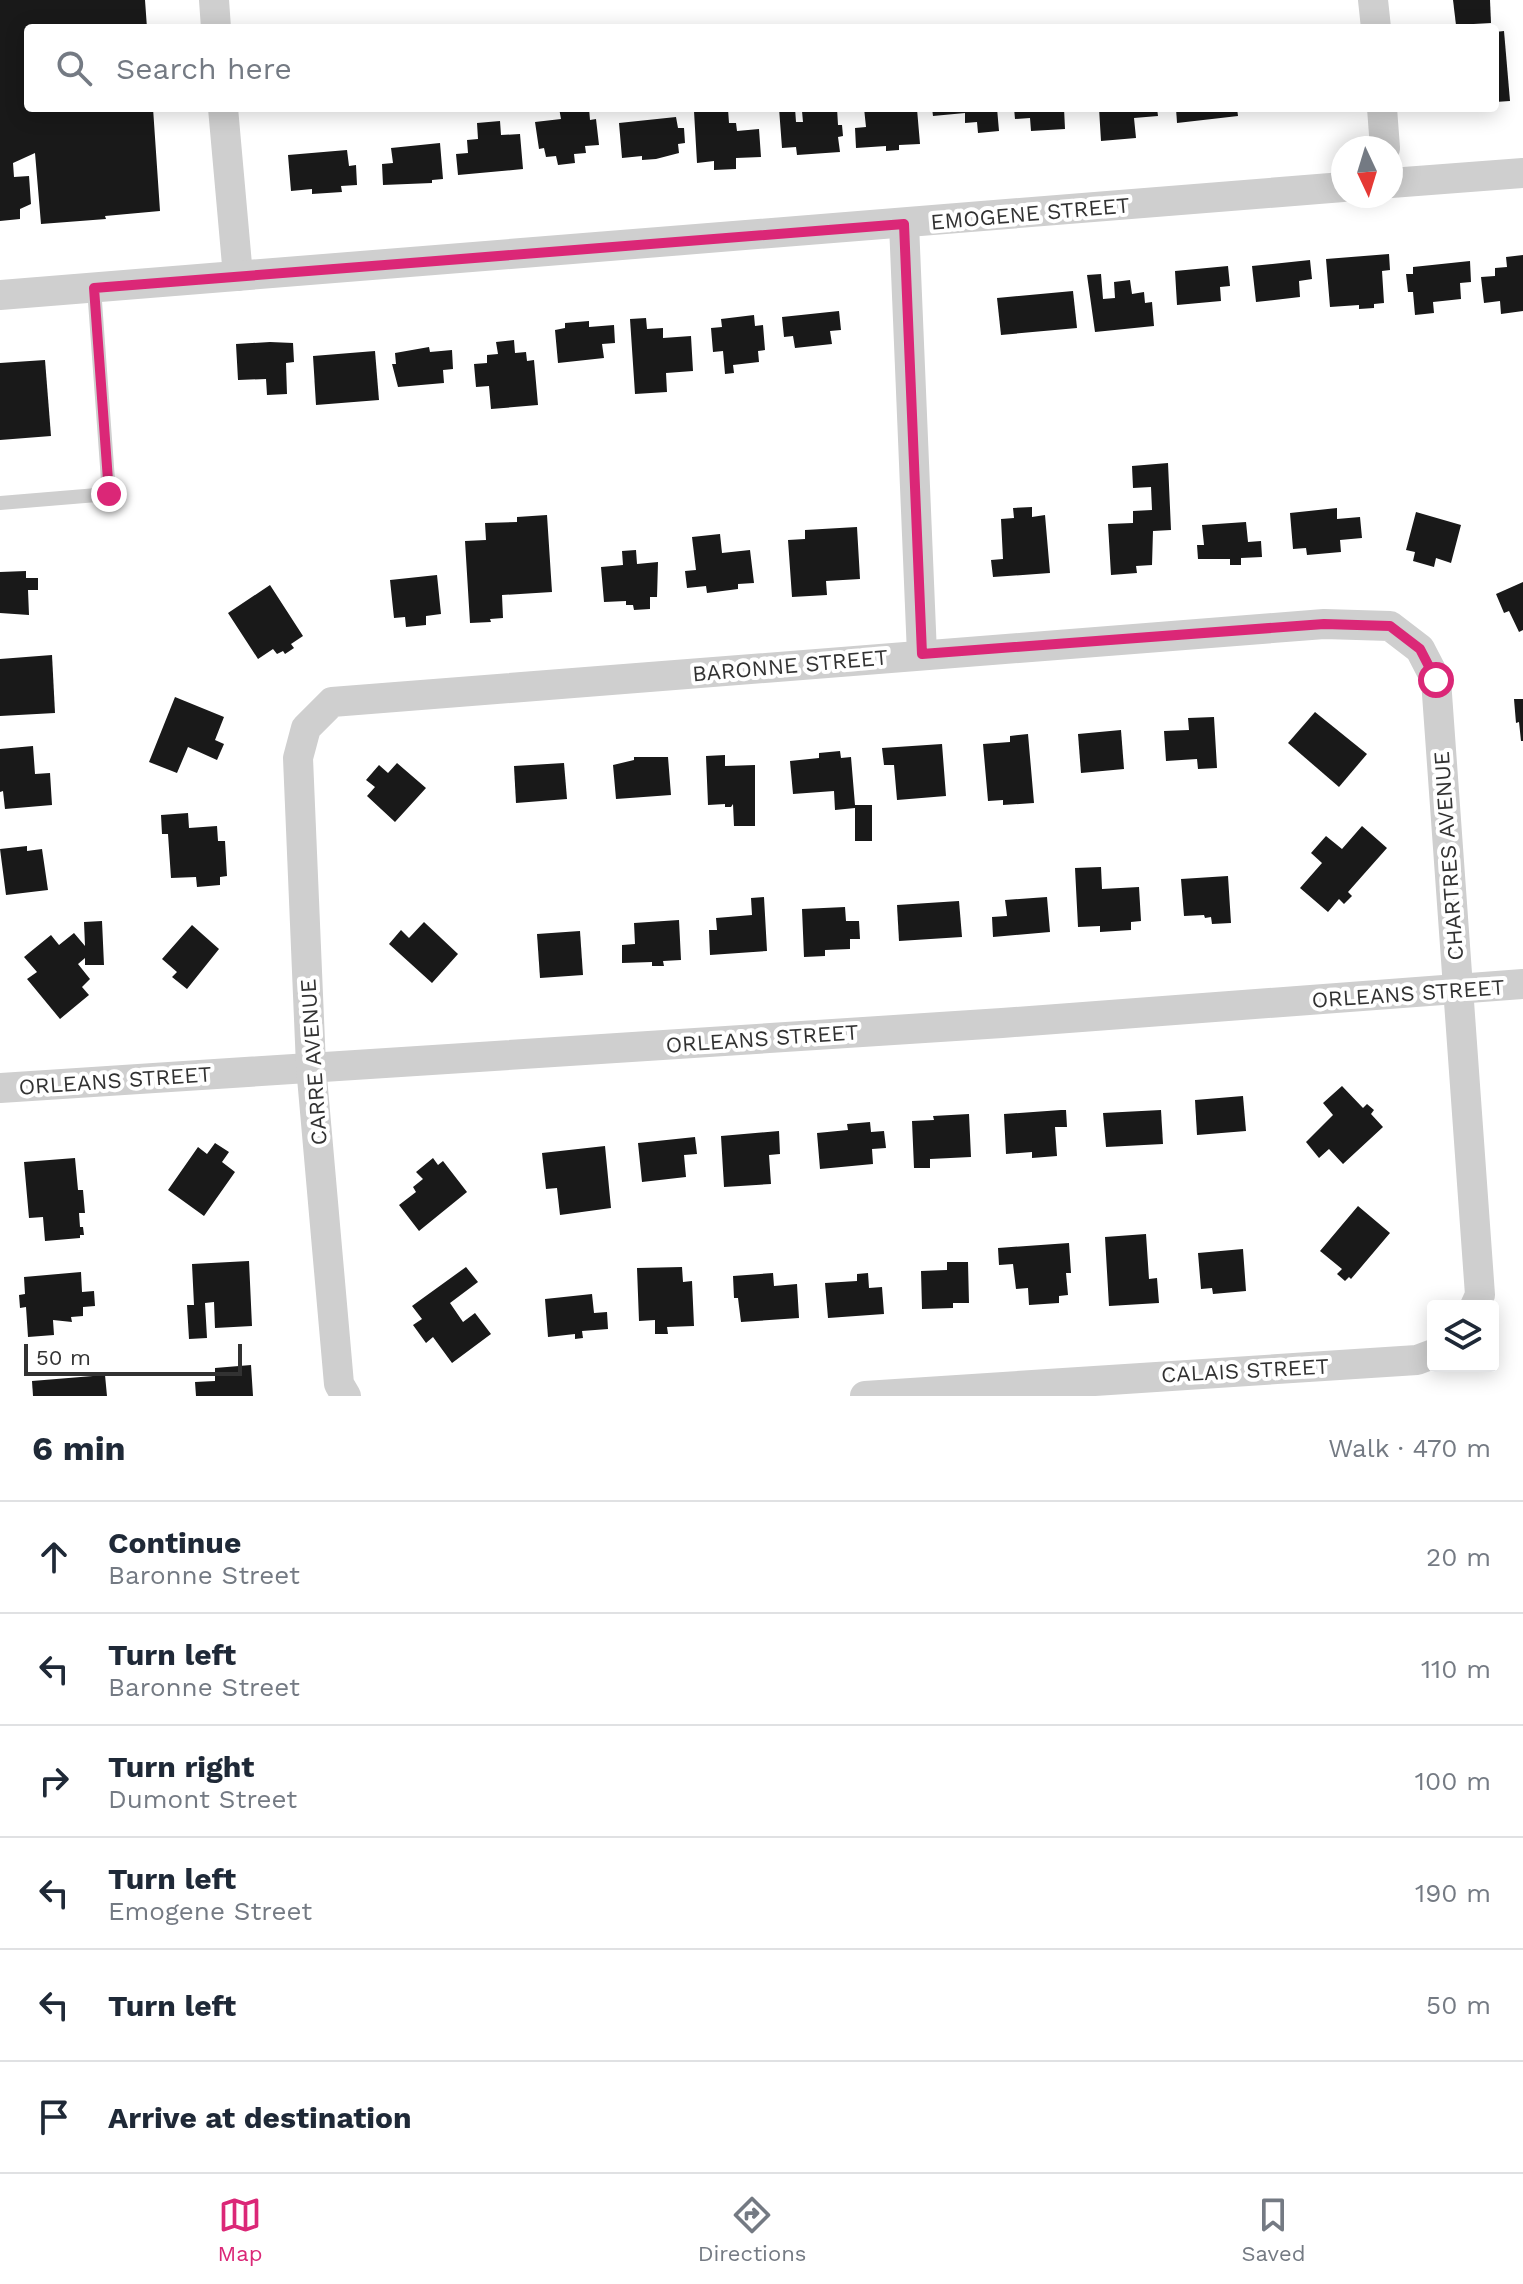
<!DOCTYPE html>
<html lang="en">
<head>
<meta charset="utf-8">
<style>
	body { margin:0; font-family:"Work Sans",sans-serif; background:#f2f2f3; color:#1f2937 }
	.controls { position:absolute; right:24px; bottom:24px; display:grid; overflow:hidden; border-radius:8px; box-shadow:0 4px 20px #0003 }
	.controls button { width:72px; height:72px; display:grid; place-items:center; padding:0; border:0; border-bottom:2px solid #e0e1e3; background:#fff; color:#1f2937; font:40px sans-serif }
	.compass { position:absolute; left:1331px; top:136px; width:72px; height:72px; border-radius:50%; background:#fff; box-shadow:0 4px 20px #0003; rotate:176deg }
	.scale { position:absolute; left:24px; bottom:20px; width:218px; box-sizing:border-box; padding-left:8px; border:4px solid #323232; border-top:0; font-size:22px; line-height:28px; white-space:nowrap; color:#323232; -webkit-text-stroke:6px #fff; paint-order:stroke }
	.stop { position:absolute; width:24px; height:24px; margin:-18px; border:6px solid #db2777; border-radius:50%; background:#fff }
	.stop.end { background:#db2777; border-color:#fff; box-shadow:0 2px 8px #0008 }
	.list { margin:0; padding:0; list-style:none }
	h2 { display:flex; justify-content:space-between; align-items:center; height:104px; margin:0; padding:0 32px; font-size:34px }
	h2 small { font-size:26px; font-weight:400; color:#747a83 }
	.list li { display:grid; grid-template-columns:52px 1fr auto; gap:24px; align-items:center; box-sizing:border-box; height:112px; padding:0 32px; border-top:2px solid #e0e1e3 }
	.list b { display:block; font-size:30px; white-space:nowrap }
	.list p { margin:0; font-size:26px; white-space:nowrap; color:#747a83 }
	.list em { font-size:26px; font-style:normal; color:#747a83 }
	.icon { flex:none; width:44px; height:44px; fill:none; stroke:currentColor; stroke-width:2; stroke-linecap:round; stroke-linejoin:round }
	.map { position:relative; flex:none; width:1523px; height:1396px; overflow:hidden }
	.search { position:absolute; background:#fff; box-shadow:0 4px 20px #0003; left:24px; right:24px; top:24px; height:88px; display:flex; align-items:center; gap:20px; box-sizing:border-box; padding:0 28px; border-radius:8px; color:#747a83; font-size:30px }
	.sheet { height:776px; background:#fff }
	nav { display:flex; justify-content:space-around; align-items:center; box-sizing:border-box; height:112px; border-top:2px solid #e0e1e3; background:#fff; font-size:22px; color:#747a83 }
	nav a { display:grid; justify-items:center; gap:4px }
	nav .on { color:#db2777 }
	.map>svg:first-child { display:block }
	.building { fill:#191919 }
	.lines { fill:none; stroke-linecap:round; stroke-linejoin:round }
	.lane { stroke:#cfcfcf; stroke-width:14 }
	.street { stroke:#cfcfcf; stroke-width:30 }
	.route { stroke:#db2777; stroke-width:10 }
	.labels { text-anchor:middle; stroke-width:8; stroke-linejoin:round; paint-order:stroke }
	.street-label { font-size:22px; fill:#323232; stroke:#fff }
</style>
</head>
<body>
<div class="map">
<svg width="1523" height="1396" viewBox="0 0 1523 1396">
	<rect width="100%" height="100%" fill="#fff"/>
	<!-- building -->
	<g class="building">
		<path d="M0,0h145l2,28h-119v80h125l7,103 -55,5 1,3 -65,5 -6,-71 -22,10 1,14 15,-1 2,28 -11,5v10l-20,2z"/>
		<path d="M1453,0h37l1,23 -35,2z"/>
		<path d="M1504,31l6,70 -15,1v-70z"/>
		<path d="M559,108h30l1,12 6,-1 3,26 -14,1 1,7 -12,1 1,9 -17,2 -2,-9 -10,1 -2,-9 -5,1 -4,-27 26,-3z"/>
		<path d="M779,108h16l1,14h7l-1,-11 35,-3 1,17h4l1,11 -5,1 2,15 -43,3 -1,-8 -14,1z"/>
		<path d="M864,108l53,1 3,35 -21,1v5l-13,1v-5l-30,2 -1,-20 11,-1z"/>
		<path d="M932,108h65l2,23 -21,2 -1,-11 -12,1v-10l-32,3z"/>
		<path d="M1014,108h50l1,21 -34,2 -1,-13 -15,1z"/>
		<path d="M1099,108h58l1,8 -24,2 2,20 -35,3z"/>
		<path d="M1176,108h61l1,8 -61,7z"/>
		<path d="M728,109l1,14h7l1,8 22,-2 2,28 -25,1v11l-22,1v-9l-17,2 -3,-52z"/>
		<path d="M676,117l2,11h6l1,15 -7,1 1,9 -23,6 -14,1v-4l-20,2 -3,-35z"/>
		<path d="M500,121l1,14 19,-1 3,35 -65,6 -2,-21 12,-1 -1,-13 11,-1 -1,-16z"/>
		<path d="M440,143l3,36 -11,1v3l-49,2 -1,-21 11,-1 -2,-15z"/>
		<path d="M347,150l2,16 7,-1 1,20 -16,1 1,6 -30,2v-5l-21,2 -3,-36z"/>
		<path d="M1389,254l1,16 -8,1 2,32 -10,1v4l-15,1v-4l-29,2 -4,-48z"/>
		<path d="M1523,255v56l-22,3 -1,-13 -16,2 -3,-26 14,-1v-8l12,-1 -1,-10z"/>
		<path d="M1310,260l2,19 -13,2 1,16 -44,5 -4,-36z"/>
		<path d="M1470,261l1,21 -11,1 1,16 -28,3 1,11 -19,2 -2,-23h-5l-2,-18h7v-7z"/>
		<path d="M1228,266l2,20 -10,1 1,14 -44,4 -2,-34z"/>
		<path d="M1101,274l2,25 12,-1 -1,-16 16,-2 2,14 12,-2 1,11 7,-1 2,24 -59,6 -8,-57z"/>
		<path d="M1073,291l4,37 -76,7 -4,-37z"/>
		<path d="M839,311l2,19 -11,1 2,13 -37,4 -2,-12 -9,1 -2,-20z"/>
		<path d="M754,315l1,11 8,-1 2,25 -7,1 1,11 -26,3 1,8 -9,1 -2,-23 -10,1 -2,-24 11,-1 -1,-8z"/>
		<path d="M646,318l1,11 16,-1v10l28,-2 2,35 -27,2 1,19 -32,2 -5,-75z"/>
		<path d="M589,321v6l25,-2 1,18 -13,1 2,14 -46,5 -3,-33 10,-2v-5z"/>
		<path d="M514,340l1,13 11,-1 1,9 7,-1 4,45 -47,4 -2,-23 -13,1 -2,-23 13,-1v-8l11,-1 -2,-12z"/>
		<path d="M270,342l23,1 1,19 -8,1 1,31 -20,1 -1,-16 -28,1 -2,-36z"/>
		<path d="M429,347l1,5 22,-2 1,19 -10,1 1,13 -46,4 -6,-23h4l-1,-11z"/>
		<path d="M375,351l4,49 -63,5 -3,-49z"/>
		<path d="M45,360l6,76 -51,4v-77z"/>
		<path d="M1168,463l3,67 -18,1 -1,34 -16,1 1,7 -26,2 -3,-51 25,-1v-12l19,-1 -1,-23 -18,1 -1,-22z"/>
		<path d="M1032,507v10l13,-2 5,58 -57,4 -2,-17 12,-1 -2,-40 13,-1 -1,-10z"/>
		<path d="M1337,508v11l23,-2 2,21 -22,2 1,12 -34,3 -1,-7 -13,1 -3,-36z"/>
		<path d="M1416,512l45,13 -10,38 -15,-5 -2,9 -21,-6 2,-9 -9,-2z"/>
		<path d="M547,515l5,77 -50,3 1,23 -13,1 1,3 -21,1 -5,-82 21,-1 -1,-17 32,-1v-5z"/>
		<path d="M1246,522l2,20 13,-1 1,16 -21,1v7h-11v-6h-32l-1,-14h7l-2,-20z"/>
		<path d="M857,527l3,52 -34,2 1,14 -35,2 -4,-57 17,-1v-9z"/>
		<path d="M720,534l2,19 28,-3 4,33 -16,1v5l-31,4 -1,-7 -19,2 -2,-17 11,-1 -4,-33z"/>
		<path d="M636,550l1,14 21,-2 -1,35h-7v12l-16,1 -1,-5h-7v-4l-22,1 -3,-35 22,-2 -1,-14z"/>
		<path d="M26,571v7h12v12h-10l1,25 -29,-2v-41z"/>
		<path d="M437,575l4,39 -15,2v9l-20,2 -1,-10 -11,1 -4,-38z"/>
		<path d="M1523,582v48l-4,2 -10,-21 -5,2 -8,-19z"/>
		<path d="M270,585l33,51 -12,8 3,4 -9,6 -2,-3 -6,3 -4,-5 -15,10 -30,-46z"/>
		<path d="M52,655l3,58 -55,3v-57z"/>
		<path d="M175,697l49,20 -9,23 9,4 -7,16 -29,-13 -11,26 -28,-11z"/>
		<path d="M1514,699h9v42h-2l-2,-19 -3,1z"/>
		<path d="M1315,712l52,42 -28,33 -51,-44z"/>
		<path d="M1214,717l3,51 -19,1 -1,-10 -31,2 -2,-30 25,-1 -1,-12z"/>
		<path d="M1121,730l3,39 -43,4 -3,-39z"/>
		<path d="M1028,734l6,69 -31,2v-5l-15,1 -5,-57 27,-2v-6z"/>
		<path d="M942,744l4,52 -49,4 -3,-35h-10l-2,-17z"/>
		<path d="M33,746l2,28 15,-1 2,32 -47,4 -2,-18 -3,1v-43z"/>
		<path d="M840,751l1,7 10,-1 4,48h17v36h-17v-33l-20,2 -1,-19 -41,3 -3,-33 29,-3v-5z"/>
		<path d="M725,755v11l30,-1v61h-21l-1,-22 -2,3h-6v-3l-17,1 -2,-49z"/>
		<path d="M634,757h34l3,38 -55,4 -3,-34 21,-5z"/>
		<path d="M397,763l29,25 -31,34 -28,-26 8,-9 -9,-7 13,-15 9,8z"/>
		<path d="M564,763l3,36 -51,4 -2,-37z"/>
		<path d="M188,813l1,15 28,-2 1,15h7l2,35 -7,1v8l-23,2 -1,-10 -25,1 -3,-44h-6l-1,-19z"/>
		<path d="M1362,826l25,22 -39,44 4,4 -8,8 -5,-5 -11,13 -28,-24 22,-25 -11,-10 15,-17 16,13z"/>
		<path d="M27,846v5l15,-2 6,41 -42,5 -6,-46z"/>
		<path d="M1101,867l1,22 37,-2 2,34 -10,1v8l-31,2v-6l-22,1 -3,-59z"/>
		<path d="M1228,876l3,47 -19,1 -1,-7 -6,1 -1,-3 -20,1 -3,-37z"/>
		<path d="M764,897l3,54 -57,4 -1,-25h8l-1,-12 36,-3 -1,-17z"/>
		<path d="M1047,897l3,35 -57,5 -1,-20 15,-1 -2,-16z"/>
		<path d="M959,901l3,36 -63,4 -2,-36z"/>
		<path d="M845,907l1,14h13l1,18h-10v10l-25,1v6l-21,1 -2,-48z"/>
		<path d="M679,920l2,40 -18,1 1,5h-12v-4l-30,1v-18l13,-1 -1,-21z"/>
		<path d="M102,921l2,44h-19v-7l-7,6 12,15 -8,8 7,8 -29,24 -33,-40 10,-7 -13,-15 27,-22 8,10 15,-12 11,13 -1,-24z"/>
		<path d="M424,922l34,32 -26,29 -43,-39 12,-14 8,8z"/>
		<path d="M192,925l27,24 -32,40 -15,-12 5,-5 -15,-13z"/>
		<path d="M580,931l3,44 -43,3 -3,-44z"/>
		<path d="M1342,1086l21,22 4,-4 7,6 -3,4 12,13 -40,37 -14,-15 -10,9 -13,-16 27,-27 -10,-12z"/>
		<path d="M1243,1096l3,35 -49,4 -2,-35z"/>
		<path d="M1061,1110h5l1,17h-12l2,29 -25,2v-6l-26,2 -2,-40z"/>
		<path d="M1161,1110l2,34 -57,3 -3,-34z"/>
		<path d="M969,1114l2,43 -41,2v9h-16l-2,-47 22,-1 -1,-4z"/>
		<path d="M870,1122l1,10 13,-1 2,17 -14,1 1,15 -53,5 -3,-36 31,-3 -1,-6z"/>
		<path d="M779,1131l1,23 -11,1 2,29 -47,3 -3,-51z"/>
		<path d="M695,1137l2,17 -13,1 2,22 -44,5 -4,-39z"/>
		<path d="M215,1143l14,9 -7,10 13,10 -31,44 -36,-26 30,-43 9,7z"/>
		<path d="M605,1146l6,62 -51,7 -3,-27 -11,1 -4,-36z"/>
		<path d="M75,1158l3,32h5l2,23h-6l1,14h3l1,8h-4v3l-35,3 -2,-24 -14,1 -5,-56z"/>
		<path d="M433,1158l5,7 5,-4 24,31 -48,39 -20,-26 17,-13 -3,-5 10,-8 -7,-7z"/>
		<path d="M1358,1206l32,27 -39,46 -2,-2 -4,4 -8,-7 5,-5 -22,-18z"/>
		<path d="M1146,1234l3,45 8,-1 2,25 -50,3 -4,-69z"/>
		<path d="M1069,1243l2,30h-5l2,22 -9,1v7l-30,2 -1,-17 -12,1 -3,-25 -14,1 -1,-17z"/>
		<path d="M1243,1249l3,42 -33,3 -1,-6 -11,1 -3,-36z"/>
		<path d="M249,1261l3,65 -37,2 -1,-26 -9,1 2,35 -18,1 -2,-34h7l-2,-41z"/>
		<path d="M947,1262h21l1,41h-16v5l-31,1 -1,-38 26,-1z"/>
		<path d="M466,1267l12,15 -28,21 13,19 12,-9 16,21 -39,29 -19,-26 -7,6 -13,-18 9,-6 -10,-13z"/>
		<path d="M682,1267l1,15 9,-1 2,45 -27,1 1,7h-13v-14l-16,1 -2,-53z"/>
		<path d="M81,1272l1,20 12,-1 1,15 -12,1v9l-12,1 1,5 -19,-2 1,15 -26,2 -2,-30 -6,1 -1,-13 6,-1 -1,-17z"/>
		<path d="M773,1273l1,13 23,-2 2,34 -58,4 -3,-24h-4l-1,-22z"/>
		<path d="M868,1273l1,15 13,-1 2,27 -56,4 -3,-35 32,-2v-7z"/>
		<path d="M592,1294l2,19 13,-1 1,17 -26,2 1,7 -8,1v-5l-27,3 -3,-38z"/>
		<path d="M251,1365l2,31h-57l-1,-14 20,-1v-13z"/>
		<path d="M105,1375l2,21h-74l-1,-15z"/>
	</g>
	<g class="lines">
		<!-- lane -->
		<path class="lane" d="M0,503l109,-9 -15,-206"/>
		<!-- street -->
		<g class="street">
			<path d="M214,0l2,28"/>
			<path d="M1373,0l3,28"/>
			<path d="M223,108l15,168"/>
			<path d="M1382,108l3,40"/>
			<path d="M1391,183l132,-10"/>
			<path d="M904,224l18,430"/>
			<path d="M0,295l1343,-108"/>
			<path d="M0,1088l1002,-65 521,-39"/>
			<path d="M346,1396l-7,-12 -28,-318 -13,-308 8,-30 26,-26 992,-78 66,2 30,23 16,31 44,615 -5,11"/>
			<path d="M865,1396l552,-36 16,-6"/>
		</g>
	</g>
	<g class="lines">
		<!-- route -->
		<path class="route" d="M109,494l-15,-206 810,-64 18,430 402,-30 66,2 30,23 16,31"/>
	</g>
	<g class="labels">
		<!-- street labels -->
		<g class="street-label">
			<text transform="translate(1030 213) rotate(-5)" y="8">EMOGENE STREET</text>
			<text transform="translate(790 665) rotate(-5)" y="8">BARONNE STREET</text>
			<text transform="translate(1448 856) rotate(-94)" y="8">CHARTRES AVENUE</text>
			<text transform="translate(1408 993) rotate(-4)" y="8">ORLEANS STREET</text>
			<text transform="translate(762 1038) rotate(-4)" y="8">ORLEANS STREET</text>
			<text transform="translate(313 1062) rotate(-94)" y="8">CARRE AVENUE</text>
			<text transform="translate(115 1080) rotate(-4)" y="8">ORLEANS STREET</text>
			<text transform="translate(1245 1370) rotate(-3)" y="8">CALAIS STREET</text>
		</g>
	</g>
</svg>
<div class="controls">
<button><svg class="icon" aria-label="layers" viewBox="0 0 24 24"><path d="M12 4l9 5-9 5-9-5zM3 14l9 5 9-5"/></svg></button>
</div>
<svg class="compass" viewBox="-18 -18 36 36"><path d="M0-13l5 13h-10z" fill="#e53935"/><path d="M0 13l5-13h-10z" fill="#747a83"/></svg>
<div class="scale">50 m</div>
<div class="stop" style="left:1436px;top:680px"></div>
<div class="stop end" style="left:109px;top:494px"></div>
<div class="search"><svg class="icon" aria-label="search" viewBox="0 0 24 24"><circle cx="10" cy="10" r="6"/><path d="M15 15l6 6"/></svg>Search here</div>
</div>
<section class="sheet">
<h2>6 min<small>Walk · 470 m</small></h2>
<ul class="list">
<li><svg class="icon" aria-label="ahead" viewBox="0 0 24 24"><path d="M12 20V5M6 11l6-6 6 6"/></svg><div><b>Continue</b><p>Baronne Street</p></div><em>20 m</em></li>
<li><svg class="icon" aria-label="left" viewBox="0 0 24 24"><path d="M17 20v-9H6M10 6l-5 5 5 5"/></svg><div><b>Turn left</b><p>Baronne Street</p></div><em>110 m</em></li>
<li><svg class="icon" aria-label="right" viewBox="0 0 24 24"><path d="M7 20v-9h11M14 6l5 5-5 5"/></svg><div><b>Turn right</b><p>Dumont Street</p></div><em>100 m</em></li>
<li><svg class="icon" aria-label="left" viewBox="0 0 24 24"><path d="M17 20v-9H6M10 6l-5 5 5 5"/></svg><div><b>Turn left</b><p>Emogene Street</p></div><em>190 m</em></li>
<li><svg class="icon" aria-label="left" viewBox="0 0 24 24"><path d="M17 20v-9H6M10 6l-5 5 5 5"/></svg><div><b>Turn left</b></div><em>50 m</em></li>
<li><svg class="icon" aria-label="arrive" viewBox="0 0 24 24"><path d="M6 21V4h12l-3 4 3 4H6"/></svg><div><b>Arrive at destination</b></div></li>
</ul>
</section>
<nav>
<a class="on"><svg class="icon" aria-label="map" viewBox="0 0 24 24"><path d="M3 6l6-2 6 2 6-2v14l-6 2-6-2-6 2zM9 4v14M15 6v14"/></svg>Map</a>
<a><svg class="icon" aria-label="directions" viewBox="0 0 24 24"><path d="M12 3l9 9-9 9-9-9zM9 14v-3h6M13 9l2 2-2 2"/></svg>Directions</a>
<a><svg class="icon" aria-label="saved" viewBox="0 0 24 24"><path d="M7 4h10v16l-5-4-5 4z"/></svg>Saved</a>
</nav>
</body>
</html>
